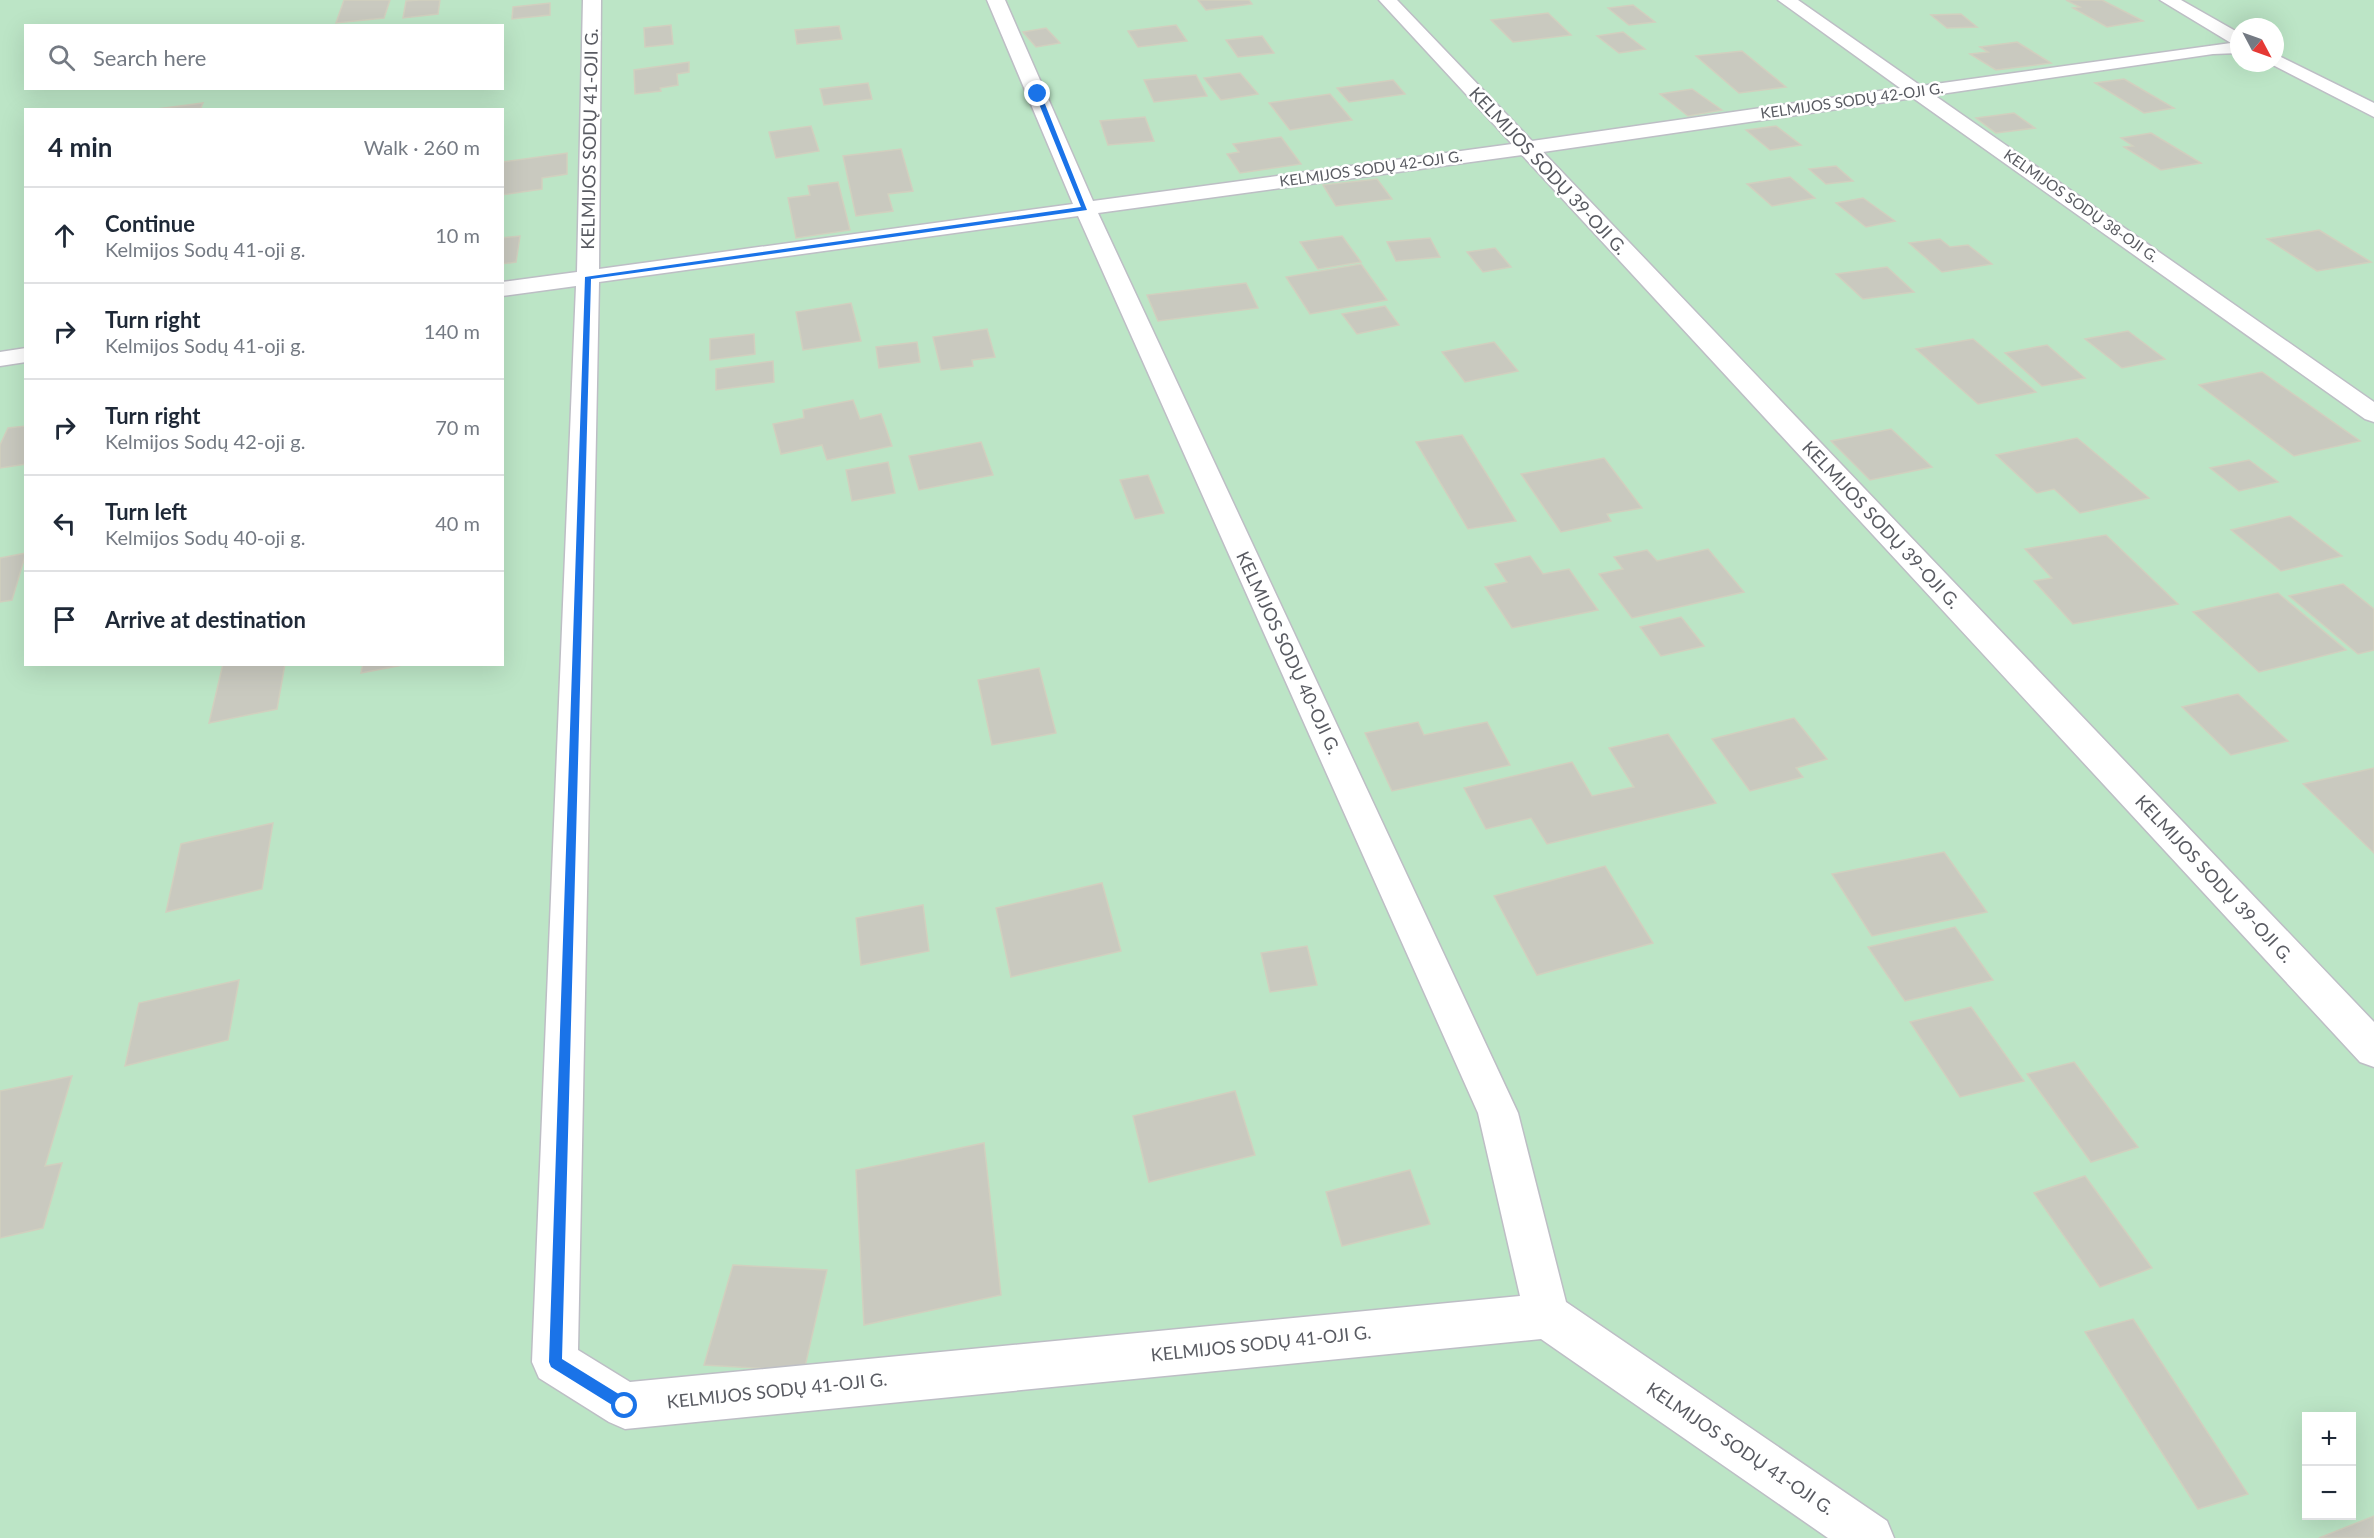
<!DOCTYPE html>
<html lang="en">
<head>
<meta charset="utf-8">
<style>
	body { margin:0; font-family:Lato,sans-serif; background:#f6f6f7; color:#1f2937 }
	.controls { position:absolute; right:18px; bottom:18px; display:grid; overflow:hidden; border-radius:0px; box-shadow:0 6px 24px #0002 }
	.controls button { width:54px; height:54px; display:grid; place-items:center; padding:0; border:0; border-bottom:2px solid #e0e1e3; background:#fff; color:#1f2937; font:30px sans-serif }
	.compass { position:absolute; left:2230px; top:18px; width:54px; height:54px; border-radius:50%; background:#fff; box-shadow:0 6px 24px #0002; rotate:131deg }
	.stop { position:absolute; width:18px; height:18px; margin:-14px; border:4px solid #1a73e8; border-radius:50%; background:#fff }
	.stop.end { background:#1a73e8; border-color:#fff; box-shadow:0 2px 6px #0008 }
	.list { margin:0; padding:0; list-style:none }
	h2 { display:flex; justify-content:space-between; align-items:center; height:78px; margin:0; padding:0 24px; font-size:26px }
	h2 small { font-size:20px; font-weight:400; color:#747a83 }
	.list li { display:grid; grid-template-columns:39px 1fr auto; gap:18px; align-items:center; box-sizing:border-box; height:96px; padding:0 24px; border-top:2px solid #e0e1e3 }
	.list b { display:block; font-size:22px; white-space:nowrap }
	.list p { margin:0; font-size:20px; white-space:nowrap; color:#747a83 }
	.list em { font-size:20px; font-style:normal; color:#747a83 }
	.icon { flex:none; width:33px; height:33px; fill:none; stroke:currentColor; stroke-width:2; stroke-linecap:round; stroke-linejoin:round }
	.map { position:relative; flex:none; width:2374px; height:1538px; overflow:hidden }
	.search { position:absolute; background:#fff; box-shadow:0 6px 24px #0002; left:24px; top:24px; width:480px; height:66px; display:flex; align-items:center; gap:15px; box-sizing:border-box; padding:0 21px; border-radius:0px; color:#747a83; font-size:22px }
	.panel { position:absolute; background:#fff; box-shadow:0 6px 24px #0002; left:24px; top:108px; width:480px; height:558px; border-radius:0px }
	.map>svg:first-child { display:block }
	.green { fill:#bce5c6; fill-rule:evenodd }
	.building { fill:#c9c9bf; stroke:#d1d0bf; stroke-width:1.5 }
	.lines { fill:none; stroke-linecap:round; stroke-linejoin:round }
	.minor-casing { stroke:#bdbec5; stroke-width:3 }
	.minor { fill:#fff; fill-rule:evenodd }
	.route { fill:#1a73e8 }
	.labels { text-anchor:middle; stroke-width:5; stroke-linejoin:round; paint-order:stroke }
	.far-street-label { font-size:15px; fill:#595b62; stroke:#fff }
	.street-label { font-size:18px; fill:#595b62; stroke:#fff }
</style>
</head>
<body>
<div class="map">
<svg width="2374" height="1538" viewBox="0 0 2374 1538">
	<rect width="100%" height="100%" fill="#ecede0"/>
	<!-- green -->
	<path class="green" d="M0,0h2374v1538h-2374zM26,26h476v62h-476zM2239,27h36v36h-36zM26,110h476v554h-476zM2306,1416h46v100h-46z"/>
	<!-- building -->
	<g class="building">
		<path d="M344,0h46l-6,18 -48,5z"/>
		<path d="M419,0h21l-2,14 -35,4 3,-17z"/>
		<path d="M1198,0h51l3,4 -46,6z"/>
		<path d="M2066,0h36l41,21 -36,6 -34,-19 7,-1z"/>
		<path d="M550,3v12l-38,4 1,-12z"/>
		<path d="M1633,5l22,17 -26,3 -21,-17z"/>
		<path d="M1548,13l23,22 -58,7 -22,-22z"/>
		<path d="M1961,14l16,13 -30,1 -16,-13z"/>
		<path d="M671,25l2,19 -28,3 -1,-19z"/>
		<path d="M1176,25l11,16 -49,6 -10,-16z"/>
		<path d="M839,26l3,13 -45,5 -2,-14z"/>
		<path d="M1046,28l14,15 -24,4 -13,-15z"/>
		<path d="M1623,32l22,17 -26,4 -22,-17z"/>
		<path d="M1262,36l12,17 -36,4 -12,-17z"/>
		<path d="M2017,42l34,21 -55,7 -26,-16 18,-2 -8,-5z"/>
		<path d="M1742,51l44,36 -47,6 -43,-37z"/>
		<path d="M689,62v10l-12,2 1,11 -18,3 1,3 -26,3 -1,-24z"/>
		<path d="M1240,73l18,21 -37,6 -17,-22z"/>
		<path d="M1196,75l11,21 -53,6 -10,-22z"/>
		<path d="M2124,79l50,29 -30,5 -49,-30z"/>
		<path d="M1393,80l12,14 -56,8 -12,-14z"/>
		<path d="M868,83l4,16 -48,6 -4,-16z"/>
		<path d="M1692,89l30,21 -34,6 -28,-22z"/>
		<path d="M1330,94l22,26 -62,10 -21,-27z"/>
		<path d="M203,103l-3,7h-51z"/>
		<path d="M2014,113l21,15 -39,5 -20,-15z"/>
		<path d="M1145,117l9,24 -46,4 -8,-24z"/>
		<path d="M811,126l8,25 -43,7 -7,-26z"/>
		<path d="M1776,126l25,19 -31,5 -24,-20z"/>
		<path d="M2151,133l50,30 -40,7 -37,-23 9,-1 -12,-8z"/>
		<path d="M1281,137l20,27 -61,9 -13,-19 12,-2 -6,-8z"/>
		<path d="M901,149l12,42 -25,3 5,17 -37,5 -13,-60z"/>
		<path d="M567,153v21l-25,4v11l-40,6 1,-33z"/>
		<path d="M1836,166l17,15 -27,3 -17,-15z"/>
		<path d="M1790,177l25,21 -43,8 -25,-22z"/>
		<path d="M1377,179l15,20 -56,7 -13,-21z"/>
		<path d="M838,182l12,48 -54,8 -8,-40 22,-3 -2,-9z"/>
		<path d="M1863,198l32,23 -29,6 -30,-24z"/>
		<path d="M2319,230l52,32 -54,9 -50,-32z"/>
		<path d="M520,236l-4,26 -14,2v-26z"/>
		<path d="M1342,236l19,26 -43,7 -18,-27z"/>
		<path d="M1430,238l10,19 -44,4 -9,-19z"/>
		<path d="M1940,239l10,8 18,-2 24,19 -50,8 -33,-29z"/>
		<path d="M1495,248l16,19 -28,5 -16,-20z"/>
		<path d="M1361,264l26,36 -77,14 -24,-37z"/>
		<path d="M1887,267l27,25 -51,7 -27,-25z"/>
		<path d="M1246,283l12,25 -100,13 -11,-26z"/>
		<path d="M851,303l10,38 -58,9 -7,-38z"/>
		<path d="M1385,306l14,19 -42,9 -15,-20z"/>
		<path d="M987,329l8,28 -23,3 1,6 -32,4 -8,-33z"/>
		<path d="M2128,331l37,28 -43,9 -37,-29z"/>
		<path d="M754,334l1,20 -45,6v-21z"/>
		<path d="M1973,339l63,53 -58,12 -62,-55z"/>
		<path d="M917,342l3,20 -41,6 -3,-21z"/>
		<path d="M1494,342l24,29 -53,11 -23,-30z"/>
		<path d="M2047,345l38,33 -43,8 -37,-33z"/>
		<path d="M773,361l1,21 -58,8v-21z"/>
		<path d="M2262,372l98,69 -66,15 -95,-71z"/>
		<path d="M853,400l7,19 21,-5 11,32 -65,14 -5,-15 -41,9 -8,-30 31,-6 -1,-8z"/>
		<path d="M26,426v38l-26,4v-23l8,-17z"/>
		<path d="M1891,429l41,38 -62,13 -39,-39z"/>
		<path d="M1462,435l54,86 -48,8 -52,-87z"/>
		<path d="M2077,438l72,60 -69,15 -26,-24 -17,4 -41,-38z"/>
		<path d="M981,442l12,33 -74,15 -10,-34z"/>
		<path d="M1604,458l38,50 -35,6 4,7 -50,11 -40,-58z"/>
		<path d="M2249,460l29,22 -39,9 -29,-23z"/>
		<path d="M888,462l7,31 -43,8 -6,-31z"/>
		<path d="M1148,475l16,38 -29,6 -15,-39z"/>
		<path d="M2290,516l52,40 -61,15 -50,-41z"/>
		<path d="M2106,535l72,69 -105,20 -39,-43 18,-3 -27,-29z"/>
		<path d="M1708,549l36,43 -112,26 -33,-44 24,-5 -9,-12 33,-7 10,11z"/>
		<path d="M26,553l-14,47 -12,2v-44z"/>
		<path d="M1530,556l13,18 26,-5 29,41 -86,18 -27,-41 22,-5 -12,-18z"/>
		<path d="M2343,584l31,25v41l-16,4 -69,-58z"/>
		<path d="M2278,593l68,57 -87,22 -66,-60z"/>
		<path d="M1681,617l23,29 -43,10 -21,-29z"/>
		<path d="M223,664h62l-8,45 -68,14z"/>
		<path d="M363,664h45l-47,9z"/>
		<path d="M1039,668l17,65 -64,12 -14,-65z"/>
		<path d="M2238,694l50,47 -57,14 -49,-48z"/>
		<path d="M1794,718l33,41 -31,9 7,9 -53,14 -38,-52z"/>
		<path d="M1418,722l6,13 63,-13 23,43 -118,26 -27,-58z"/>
		<path d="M1668,734l48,69 -169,41 -16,-26 -45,11 -22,-41 108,-26 20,34 42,-9 -25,-39z"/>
		<path d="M2374,768v85l-71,-69z"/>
		<path d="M273,823l-11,66 -96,23 15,-68z"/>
		<path d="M1944,852l43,60 -115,24 -40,-62z"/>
		<path d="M1605,866l48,77 -116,32 -43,-79z"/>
		<path d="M1102,883l19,68 -110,26 -15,-69z"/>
		<path d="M923,905l6,46 -68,14 -5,-47z"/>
		<path d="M1955,927l38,53 -88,21 -37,-54z"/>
		<path d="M1307,946l10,39 -47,7 -9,-39z"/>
		<path d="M239,980l-11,60 -103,26 14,-63z"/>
		<path d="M1971,1007l53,74 -64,16 -50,-75z"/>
		<path d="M2074,1062l64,85 -47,15 -64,-88z"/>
		<path d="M72,1076l-27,90 17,-3 -19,65 -43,10v-147z"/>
		<path d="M1235,1091l20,64 -106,27 -16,-66z"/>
		<path d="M984,1143l17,152 -137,30 -8,-155z"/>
		<path d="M1410,1170l20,54 -88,22 -16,-54z"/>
		<path d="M2085,1176l67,92 -52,19 -66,-94z"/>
		<path d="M733,1265l94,5 -23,101 -100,-6z"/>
		<path d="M2133,1319l115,175 -50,15 -113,-177z"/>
		<path d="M2374,1516v22h-55z"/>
	</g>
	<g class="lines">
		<!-- minor casing -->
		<g class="minor-casing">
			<g id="minor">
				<path d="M583,0h18l-2,269 474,-65 -86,-204h18l88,201 419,-57 -133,-144h18l135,141 368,-53 -122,-88h20l123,86 310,-43 -71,-43h21l58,33v20l-26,1 -279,41 440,307v20l-9,-3 -452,-321 -370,54 831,870v45l-14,-5 -838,-907 -424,58 420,900 48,189 321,219 7,17h-66l-287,-199 -916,90 -16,-7 -70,-44 -7,-16 44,-1076 -74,10v-14l75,-10zM1078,216l400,897 42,183 -890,86 -52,-32 21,-1068z"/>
				<path d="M2275,54l99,49v14l-105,-54h6z"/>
				<path d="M26,348v14l-26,4v-14z"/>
			</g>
		</g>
		<!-- minor -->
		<use href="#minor" class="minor"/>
	</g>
	<!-- route -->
	<path class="route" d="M1038,93l3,1 46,116 -496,69 -29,1080 68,42 2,5 -2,5 -5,2 -74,-46 -2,-5 36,-1085 496,-70 -46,-113z"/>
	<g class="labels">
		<!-- far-street labels -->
		<g class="far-street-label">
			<text transform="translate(1852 101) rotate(-8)" y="5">KELMIJOS SODŲ 42-OJI G.</text>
			<text transform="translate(1371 169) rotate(-8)" y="5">KELMIJOS SODŲ 42-OJI G.</text>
			<text transform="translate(2081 206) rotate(35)" y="5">KELMIJOS SODŲ 38-OJI G.</text>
		</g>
		<!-- street labels -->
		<g class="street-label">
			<text transform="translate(590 139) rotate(-89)" y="6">KELMIJOS SODŲ 41-OJI G.</text>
			<text transform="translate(1548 171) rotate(47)" y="6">KELMIJOS SODŲ 39-OJI G.</text>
			<text transform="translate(1881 525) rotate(47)" y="6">KELMIJOS SODŲ 39-OJI G.</text>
			<text transform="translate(1288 653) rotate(65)" y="6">KELMIJOS SODŲ 40-OJI G.</text>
			<text transform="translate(2214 879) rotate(47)" y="6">KELMIJOS SODŲ 39-OJI G.</text>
			<text transform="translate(1261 1344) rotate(-6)" y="6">KELMIJOS SODŲ 41-OJI G.</text>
			<text transform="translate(777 1391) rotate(-6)" y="6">KELMIJOS SODŲ 41-OJI G.</text>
			<text transform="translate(1740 1449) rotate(34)" y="6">KELMIJOS SODŲ 41-OJI G.</text>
		</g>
	</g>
</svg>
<div class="controls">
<button>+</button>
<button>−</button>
</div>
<svg class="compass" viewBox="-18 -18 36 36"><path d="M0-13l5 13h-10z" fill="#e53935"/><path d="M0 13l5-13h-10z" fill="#747a83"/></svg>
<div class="stop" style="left:625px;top:1406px"></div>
<div class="stop end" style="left:1038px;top:94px"></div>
<div class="search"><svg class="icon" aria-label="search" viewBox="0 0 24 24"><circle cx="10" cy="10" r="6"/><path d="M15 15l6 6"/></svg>Search here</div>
<section class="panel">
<h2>4 min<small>Walk · 260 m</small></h2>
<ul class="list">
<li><svg class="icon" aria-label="ahead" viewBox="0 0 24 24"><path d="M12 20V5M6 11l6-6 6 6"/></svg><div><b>Continue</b><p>Kelmijos Sodų 41-oji g.</p></div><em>10 m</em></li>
<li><svg class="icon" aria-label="right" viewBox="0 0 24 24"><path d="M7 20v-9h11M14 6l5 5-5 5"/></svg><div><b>Turn right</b><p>Kelmijos Sodų 41-oji g.</p></div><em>140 m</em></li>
<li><svg class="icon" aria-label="right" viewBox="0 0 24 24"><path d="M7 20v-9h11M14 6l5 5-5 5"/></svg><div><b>Turn right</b><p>Kelmijos Sodų 42-oji g.</p></div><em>70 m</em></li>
<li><svg class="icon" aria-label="left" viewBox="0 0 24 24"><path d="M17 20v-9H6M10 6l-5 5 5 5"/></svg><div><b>Turn left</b><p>Kelmijos Sodų 40-oji g.</p></div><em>40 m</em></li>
<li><svg class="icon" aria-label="arrive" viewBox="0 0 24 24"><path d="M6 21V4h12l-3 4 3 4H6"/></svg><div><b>Arrive at destination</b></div></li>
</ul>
</section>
</div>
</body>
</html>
